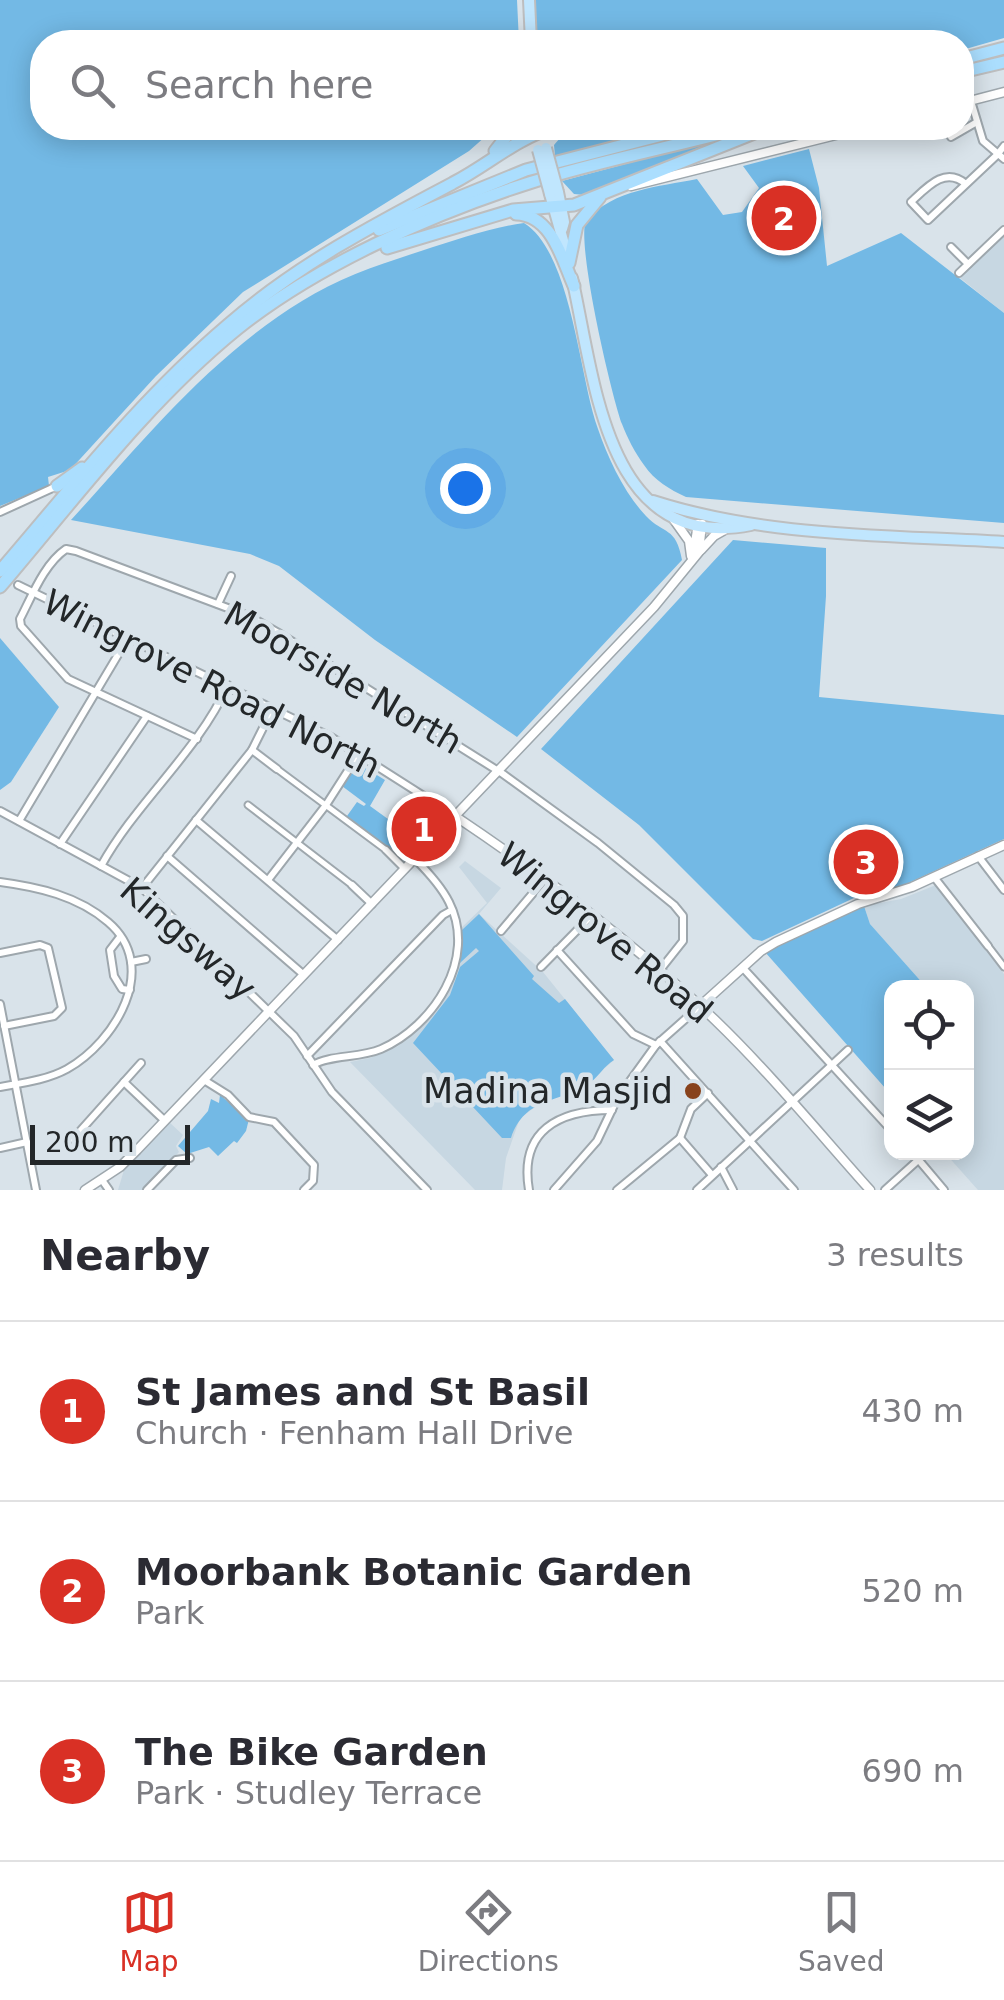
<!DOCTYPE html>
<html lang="en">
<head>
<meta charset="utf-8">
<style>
	body { margin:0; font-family:"DejaVu Sans",sans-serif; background:#f2f2f3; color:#2b2b33 }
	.controls { position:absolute; right:30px; bottom:30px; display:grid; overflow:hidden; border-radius:20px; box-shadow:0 5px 25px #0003 }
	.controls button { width:90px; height:90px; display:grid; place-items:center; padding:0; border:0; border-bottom:2px solid #e1e1e2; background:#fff; color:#2b2b33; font:50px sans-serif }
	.scale { position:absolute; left:30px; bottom:25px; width:160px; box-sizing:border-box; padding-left:10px; border:5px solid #232729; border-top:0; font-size:28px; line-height:35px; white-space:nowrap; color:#232729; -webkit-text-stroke:8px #d9e3ea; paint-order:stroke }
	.you { position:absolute; left:465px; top:488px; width:35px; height:35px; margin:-25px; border:8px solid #fff; border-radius:50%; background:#1a73e8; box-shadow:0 0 0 15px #1a73e833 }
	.badge { display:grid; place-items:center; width:65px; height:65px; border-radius:50%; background:#d93025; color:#fff; font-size:32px; font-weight:700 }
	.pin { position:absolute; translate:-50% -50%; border:5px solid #fff; box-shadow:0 2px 10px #0006 }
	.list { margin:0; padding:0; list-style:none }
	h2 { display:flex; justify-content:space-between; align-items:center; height:130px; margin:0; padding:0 40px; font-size:42px }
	h2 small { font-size:32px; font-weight:400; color:#7c7c81 }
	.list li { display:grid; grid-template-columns:65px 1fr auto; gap:30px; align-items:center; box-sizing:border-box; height:180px; padding:0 40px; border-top:2px solid #e1e1e2 }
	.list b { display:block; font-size:38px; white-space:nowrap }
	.list p { margin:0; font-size:32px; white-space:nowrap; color:#7c7c81 }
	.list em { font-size:32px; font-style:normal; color:#7c7c81 }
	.icon { flex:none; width:55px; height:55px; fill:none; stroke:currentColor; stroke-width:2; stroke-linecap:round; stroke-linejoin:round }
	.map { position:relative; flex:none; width:1004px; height:1190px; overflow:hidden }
	.search { position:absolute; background:#fff; box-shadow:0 5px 25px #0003; left:30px; right:30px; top:30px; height:110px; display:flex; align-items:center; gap:25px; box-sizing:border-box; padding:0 35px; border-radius:40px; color:#7c7c81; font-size:38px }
	.sheet { height:670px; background:#fff }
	nav { display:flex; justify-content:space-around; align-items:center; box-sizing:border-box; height:140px; border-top:2px solid #e1e1e2; background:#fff; font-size:28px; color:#7c7c81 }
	nav a { display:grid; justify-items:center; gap:5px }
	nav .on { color:#d93025 }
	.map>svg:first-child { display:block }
	.built { fill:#c7d7e2 }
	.green { fill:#73b9e5 }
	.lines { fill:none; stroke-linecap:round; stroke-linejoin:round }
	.pedestrian-casing { stroke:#9ea7ad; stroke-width:9 }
	.minor-casing { stroke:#9ea7ad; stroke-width:10 }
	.tertiary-casing { stroke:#9ea7ad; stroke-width:11 }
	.primary-casing { stroke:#bdbebf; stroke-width:14 }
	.trunk-casing { stroke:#bdbebf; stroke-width:15 }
	.pedestrian { stroke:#fff; stroke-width:5 }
	.minor { stroke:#fff; stroke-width:6 }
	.tertiary { stroke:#fff; stroke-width:8 }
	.primary { stroke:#c0e6fe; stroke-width:10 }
	.trunk { stroke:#abdefe; stroke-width:11 }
	.primary-bridge-casing { stroke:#bdbebf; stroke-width:14; stroke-linecap:butt }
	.primary-bridge { stroke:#c0e6fe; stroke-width:10 }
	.poi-dot { fill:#88421c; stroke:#d9e3ea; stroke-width:4 }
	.labels { text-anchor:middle; stroke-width:9; stroke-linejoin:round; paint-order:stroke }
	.street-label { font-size:35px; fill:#232729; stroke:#d9e3ea }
	.poi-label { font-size:35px; fill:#232729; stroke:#d9e3ea; text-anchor:end }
</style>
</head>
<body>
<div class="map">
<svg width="1004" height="1190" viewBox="0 0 1004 1190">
	<rect width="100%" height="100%" fill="#d9e3ea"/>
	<!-- built -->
	<g class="built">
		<path d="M1004,235v78l-45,-36z"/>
		<path d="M465,861l36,27 -22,26 64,58 71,88 -30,26 -46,19 -18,13 -14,40 -4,32h-27l-125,-128 20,-4 28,-12 25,-21 20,-25 12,-29 5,-42 27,-26 -28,-36z"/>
		<path d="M936,885l68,89v216h-26l-33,-37 21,-1v-164l-40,-1 -56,-63 -6,-18 37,-7z"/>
		<path d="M169,1122l14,13 -7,11 3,6 -36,38h-25l6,-20z"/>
	</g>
	<!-- green -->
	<g class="green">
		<path d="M0,0h517l2,42h-477v86h453l-26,23 -226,141 -87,84 -86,94 -22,7 1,9 -49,20z"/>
		<path d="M535,0h469v38l-42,12v-8h-425z"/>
		<path d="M576,128h93l-114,28 -1,-11 12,-14z"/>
		<path d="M741,133l-156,62 -11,-1 -12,-13z"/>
		<path d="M809,149l10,39 8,78 74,-33 103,80v210l-318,-26c-17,-8 -31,-16 -42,-32 -9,-12 -17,-28 -22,-41 -11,-30 -46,-181 -36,-204 29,-31 72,-33 111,-41l26,36 19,-3 17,-24 -16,-22z"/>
		<path d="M524,223c48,30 55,154 74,206 10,29 26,64 48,87 18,19 30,10 36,44l-165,177 -142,-97 -96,-74 -29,-12 -179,-34c72,-79 139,-163 231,-219 36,-23 79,-37 119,-50 35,-11 67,-23 103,-28z"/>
		<path d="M733,540l93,8v48l-7,101 185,18v124l-100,46 -50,13 -92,43 -9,-2 -114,-114 -98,-76z"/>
		<path d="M0,638l59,69 -48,75 -11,8z"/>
		<path d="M357,763l28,17 -15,26 40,29 -4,4 4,3 -5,7 5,5 -6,7 -57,-45 10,-14 7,4 2,-2 -24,-18z"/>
		<path d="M864,906l6,18 56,63 -34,1 -1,102 -5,-1 -121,-137z"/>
		<path d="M479,914l55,62 -2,3 27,24 6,-4 49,61c-10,6 -15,16 -24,23 -31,21 -65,13 -79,55h-9l-89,-95 37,-48 10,-28 19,-16 -3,-3 -16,15 2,-33z"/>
		<path d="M220,1095l29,24 -3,12 -9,12 -3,-2 -16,15 -9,-9 -22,7 -9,-8 30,-35 3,-12 8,4z"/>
	</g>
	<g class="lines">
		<!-- pedestrian casing -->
		<g class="pedestrian-casing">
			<g id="pedestrian">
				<path d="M277,769l109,81"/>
				<path d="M248,805l104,80"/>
				<path d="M988,946l16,21"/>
			</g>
		</g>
		<!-- minor casing -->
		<g class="minor-casing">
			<g id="minor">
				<path d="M971,101l12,40 21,18"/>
				<path d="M951,137l26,-15"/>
				<path d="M966,184c-21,-18 -39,3 -55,18l17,18 69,-65 7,-9"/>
				<path d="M951,247l17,17"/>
				<path d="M959,273l45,-43"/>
				<path d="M0,512l57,-26"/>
				<path d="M18,585l313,152 124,79"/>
				<path d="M218,604l13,-28"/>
				<path d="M197,739l-129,-60 -47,-53 -1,-7c12,-23 24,-55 46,-70l10,2 173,65 28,16 226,142 95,69 76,62 9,11v25l-23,29"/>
				<path d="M252,750l25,19"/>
				<path d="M0,811l142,77 152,148 38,56 95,98"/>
				<path d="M196,820l142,120"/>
				<path d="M19,821l109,-183"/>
				<path d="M60,844l87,-128"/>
				<path d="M386,850l19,19"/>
				<path d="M167,856l137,119"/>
				<path d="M978,856l26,34"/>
				<path d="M101,866c36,-65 96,-113 127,-181"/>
				<path d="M934,877l54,69"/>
				<path d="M268,880l58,-75 32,-50"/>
				<path d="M0,882c38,5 78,14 108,40 53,45 7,120 -41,147 -20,11 -45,14 -67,18"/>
				<path d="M352,885l20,19"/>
				<path d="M142,888l110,-138 21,-42"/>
				<path d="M501,931l43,-51"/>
				<path d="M120,937l-10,13 4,26 8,13 8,1"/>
				<path d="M557,950l76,84 23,11"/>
				<path d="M0,953l40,-8 8,3 14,60 -8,8 -50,10"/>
				<path d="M131,962l15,-3"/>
				<path d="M541,967l51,-52"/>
				<path d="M743,968l149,163"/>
				<path d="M0,1004l36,186"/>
				<path d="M660,1041l134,149"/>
				<path d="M307,1056l136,-141 9,-5"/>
				<path d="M313,1065c16,-10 47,-7 68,-16 52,-23 97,-90 68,-147 -8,-16 -22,-31 -34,-43"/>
				<path d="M204,1080l24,15 21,22 25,5 40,43 -1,16 -9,9"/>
				<path d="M124,1082l40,38"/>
				<path d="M680,1138l32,37"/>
				<path d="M73,1139l68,-76"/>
				<path d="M0,1148l27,-6"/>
				<path d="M912,1152l32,38"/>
				<path d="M721,1167l12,23"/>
				<path d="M102,1180l7,10"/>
				<path d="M147,1190l29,-30 14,-2"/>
				<path d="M529,1190c-10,-59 29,-80 83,-80"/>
				<path d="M554,1190l43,-49 20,-42 39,-54 44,-39"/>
				<path d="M617,1190l63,-52 11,-29 17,-16"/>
				<path d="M697,1190l151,-140"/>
				<path d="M885,1190l42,-38"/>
			</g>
		</g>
		<!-- tertiary casing -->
		<g class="tertiary-casing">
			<g id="tertiary">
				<path d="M962,103l42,-11"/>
				<path d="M631,186l233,-58"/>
				<path d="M674,520l15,21 2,15"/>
				<path d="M701,550l13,-14 14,-8"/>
				<path d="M693,555l5,-31"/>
				<path d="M455,816c91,61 180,128 260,204 55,53 104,113 155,170"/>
				<path d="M700,1006l61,-55 15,-9 82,-38 54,-17 92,-42"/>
				<path d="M85,1190l35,-23 17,-17 517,-543 45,-55 3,-28"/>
			</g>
		</g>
		<!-- primary casing -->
		<g class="primary-casing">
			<g id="primary">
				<path d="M529,0l2,42"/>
				<path d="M558,192l6,30 -2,7"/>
				<path d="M550,194l19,68"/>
				<path d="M572,278c23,100 33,276 179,247"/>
				<path d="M653,501c112,36 234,34 351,41"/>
			</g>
		</g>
		<!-- trunk casing -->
		<g class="trunk-casing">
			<g id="trunk">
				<path d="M962,59l42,-11"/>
				<path d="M962,72l42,-10"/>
				<path d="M495,151l18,-23"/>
				<path d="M516,214c36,1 46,45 58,72"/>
				<path d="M379,230l147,-60 164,-42"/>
				<path d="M387,248l126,-38 61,-5 193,-77"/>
				<path d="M569,263l8,-38 23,-28"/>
				<path d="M57,486l25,-18"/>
				<path d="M0,571c73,-85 142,-173 228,-246 67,-59 147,-101 225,-142 35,-18 62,-44 99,-55"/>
				<path d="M0,587c75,-88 147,-185 237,-258 80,-64 195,-115 292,-146 70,-22 143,-36 214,-55"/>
			</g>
		</g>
		<!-- pedestrian -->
		<use href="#pedestrian" class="pedestrian"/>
		<!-- minor -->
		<use href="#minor" class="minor"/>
		<!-- tertiary -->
		<use href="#tertiary" class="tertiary"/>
		<!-- primary -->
		<use href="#primary" class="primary"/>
		<!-- trunk -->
		<use href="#trunk" class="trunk"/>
		<!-- primary-bridge casing -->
		<g class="primary-bridge-casing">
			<g id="primary-bridge">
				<path d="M546,148l12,44"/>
				<path d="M538,150l12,44"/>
			</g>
		</g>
		<!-- primary-bridge -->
		<use href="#primary-bridge" class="primary-bridge"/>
	</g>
	<!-- markers -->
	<circle class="poi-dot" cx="693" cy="1091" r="10"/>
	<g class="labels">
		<!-- street labels -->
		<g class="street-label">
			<text transform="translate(343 678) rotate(30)" y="12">Moorside North</text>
			<text transform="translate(212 684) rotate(27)" y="12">Wingrove Road North</text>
			<text transform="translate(605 933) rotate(39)" y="12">Wingrove Road</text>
			<text transform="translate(188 939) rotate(41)" y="12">Kingsway</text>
		</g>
		<!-- poi labels -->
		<g class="poi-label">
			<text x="673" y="1103">Madina Masjid</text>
		</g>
	</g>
</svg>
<div class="controls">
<button><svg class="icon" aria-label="locate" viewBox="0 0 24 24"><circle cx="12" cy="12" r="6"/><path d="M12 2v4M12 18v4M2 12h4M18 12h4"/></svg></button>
<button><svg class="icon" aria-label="layers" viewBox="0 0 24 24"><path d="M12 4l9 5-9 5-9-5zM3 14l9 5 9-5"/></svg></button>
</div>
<div class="scale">200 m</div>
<div class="you"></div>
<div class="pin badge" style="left:424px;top:829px">1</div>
<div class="pin badge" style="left:784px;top:218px">2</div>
<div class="pin badge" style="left:866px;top:862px">3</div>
<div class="search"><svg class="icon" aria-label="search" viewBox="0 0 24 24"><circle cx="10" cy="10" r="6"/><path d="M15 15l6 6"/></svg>Search here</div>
</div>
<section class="sheet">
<h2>Nearby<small>3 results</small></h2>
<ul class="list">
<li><span class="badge">1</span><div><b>St James and St Basil</b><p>Church · Fenham Hall Drive</p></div><em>430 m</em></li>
<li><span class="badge">2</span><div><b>Moorbank Botanic Garden</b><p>Park</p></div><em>520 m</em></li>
<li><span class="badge">3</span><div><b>The Bike Garden</b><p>Park · Studley Terrace</p></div><em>690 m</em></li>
</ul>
</section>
<nav>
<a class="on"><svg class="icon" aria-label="map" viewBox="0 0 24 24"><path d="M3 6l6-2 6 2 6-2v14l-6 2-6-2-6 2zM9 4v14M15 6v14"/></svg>Map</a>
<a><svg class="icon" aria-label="directions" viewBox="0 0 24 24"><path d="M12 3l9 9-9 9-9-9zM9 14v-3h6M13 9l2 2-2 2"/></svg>Directions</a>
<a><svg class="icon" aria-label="saved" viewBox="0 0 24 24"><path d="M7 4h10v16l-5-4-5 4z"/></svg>Saved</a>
</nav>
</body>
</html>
